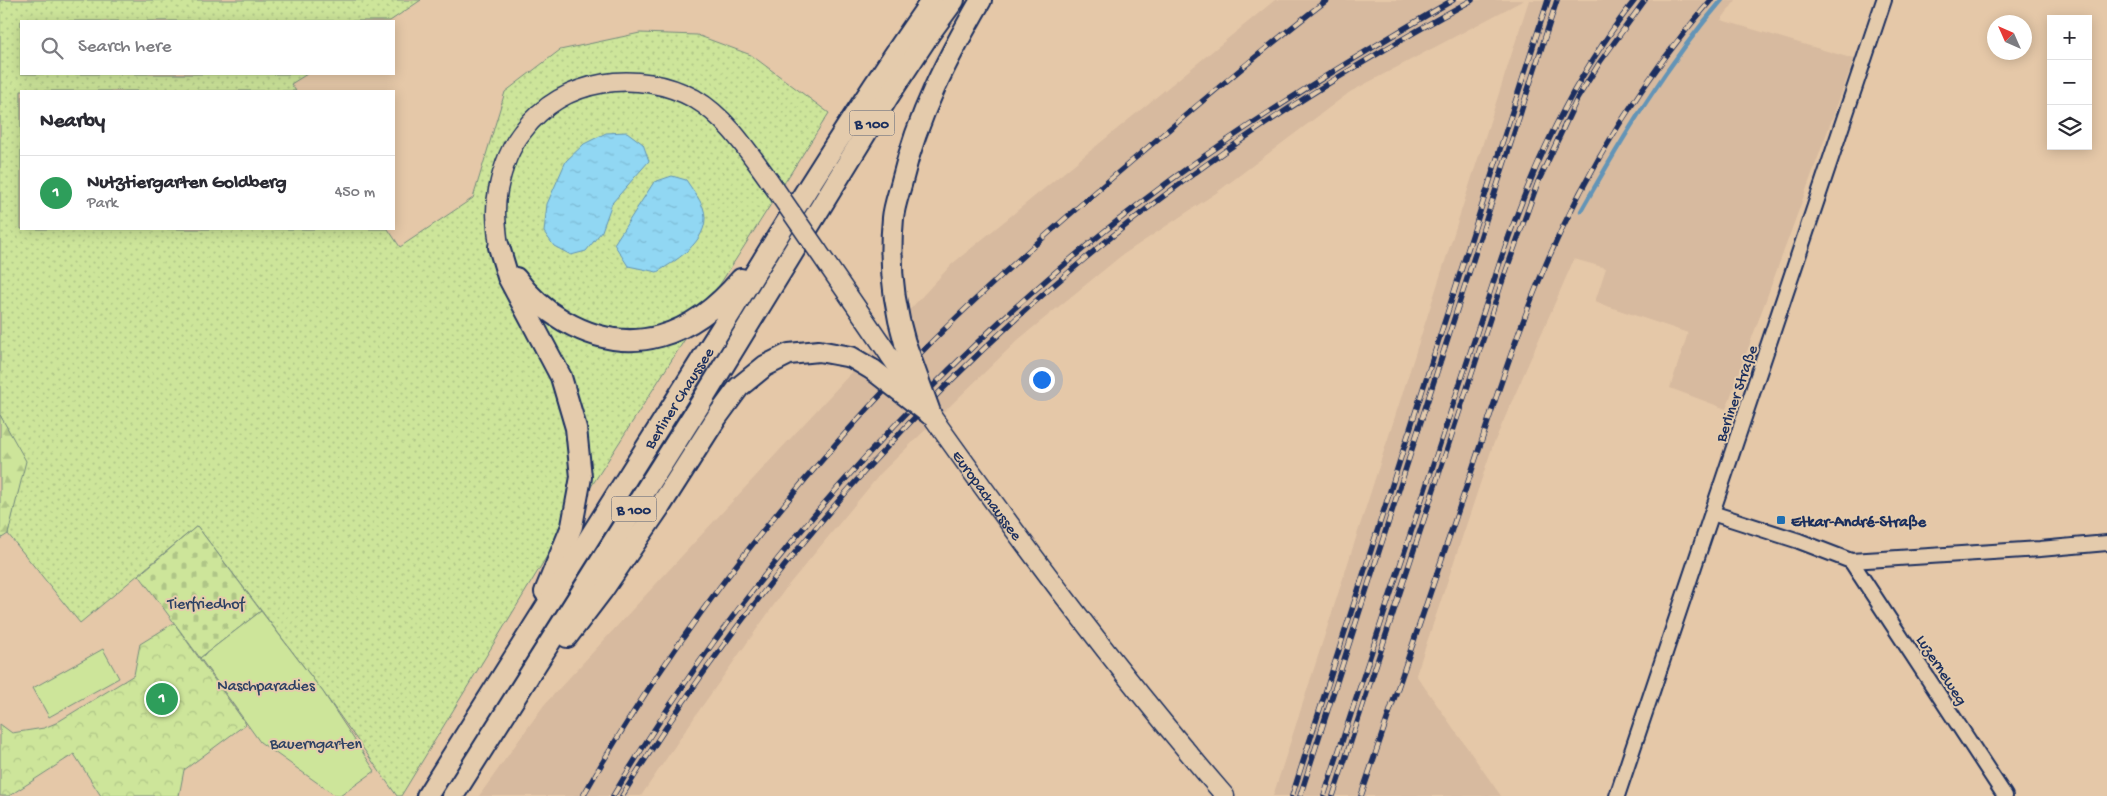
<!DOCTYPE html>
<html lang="en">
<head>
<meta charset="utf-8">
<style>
	body { margin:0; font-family:"Gochi Hand",sans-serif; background:#f2f2f3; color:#2b2b33 }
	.controls { position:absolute; right:15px; top:15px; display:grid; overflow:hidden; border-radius:0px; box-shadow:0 2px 12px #0003 }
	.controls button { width:45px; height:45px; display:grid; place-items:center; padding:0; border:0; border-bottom:1px solid #e1e1e2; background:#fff; color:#2b2b33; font:25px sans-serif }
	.compass { position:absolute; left:1987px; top:15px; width:45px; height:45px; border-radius:50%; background:#fff; box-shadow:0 2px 12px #0003; rotate:315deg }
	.you { position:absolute; left:1041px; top:379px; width:18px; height:18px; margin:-12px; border:4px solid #fff; border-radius:50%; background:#1a73e8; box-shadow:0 0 0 8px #1a73e833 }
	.badge { display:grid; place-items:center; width:32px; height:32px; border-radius:50%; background:#db2777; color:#fff; font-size:16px; font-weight:700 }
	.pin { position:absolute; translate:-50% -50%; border:2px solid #fff; box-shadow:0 1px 5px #0006 }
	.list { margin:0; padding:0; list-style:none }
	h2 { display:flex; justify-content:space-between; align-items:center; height:65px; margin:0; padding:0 20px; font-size:21px }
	h2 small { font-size:16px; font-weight:400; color:#7c7c81 }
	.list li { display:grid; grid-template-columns:32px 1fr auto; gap:15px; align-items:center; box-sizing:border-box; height:75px; padding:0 20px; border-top:1px solid #e1e1e2 }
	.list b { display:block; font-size:19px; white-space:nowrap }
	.list p { margin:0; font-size:16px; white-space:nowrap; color:#7c7c81 }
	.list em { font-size:16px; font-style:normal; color:#7c7c81 }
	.icon { flex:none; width:28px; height:28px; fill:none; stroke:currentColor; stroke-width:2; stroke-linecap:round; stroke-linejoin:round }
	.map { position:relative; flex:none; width:2107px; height:796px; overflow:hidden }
	.search { position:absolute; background:#fff; box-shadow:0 2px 12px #0003; left:20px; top:20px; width:375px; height:55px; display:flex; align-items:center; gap:12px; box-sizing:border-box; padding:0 18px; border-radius:0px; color:#7c7c81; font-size:19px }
	.panel { position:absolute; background:#fff; box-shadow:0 2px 12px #0003; left:20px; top:90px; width:375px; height:140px; border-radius:0px }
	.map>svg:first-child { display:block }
	.built { fill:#d7ba9f }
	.grass { fill:url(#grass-dots); stroke:#748a7c }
	.forest { fill:url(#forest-firs); stroke:#748a7c }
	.cemetery { fill:url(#cemetery-stones); stroke:#748a7c }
	.park { fill:url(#park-crowns); stroke:#748a7c }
	.garden { fill:#cde59a; stroke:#748a7c }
	.water { fill:url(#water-ripples); stroke:#6294b7 }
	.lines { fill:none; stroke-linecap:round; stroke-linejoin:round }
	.stream { stroke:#6294b7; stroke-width:4.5 }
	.minor-casing { stroke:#1b2f5e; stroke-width:18 }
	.major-casing { stroke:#1b2f5e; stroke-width:21 }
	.highway-casing { stroke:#1b2f5e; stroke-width:24 }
	.minor { stroke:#e4cbac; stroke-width:14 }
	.major { stroke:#e4cbac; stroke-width:18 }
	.highway { stroke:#e4cbac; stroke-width:20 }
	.rail-casing { stroke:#1b2f5e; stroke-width:5.5 }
	.rail { stroke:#e4cbac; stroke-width:4; stroke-dasharray:11; stroke-linecap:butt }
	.major-bridge-casing { stroke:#1b2f5e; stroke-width:21; stroke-linecap:butt }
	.highway-bridge-casing { stroke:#1b2f5e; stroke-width:24; stroke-linecap:butt }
	.major-bridge { stroke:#e4cbac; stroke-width:18 }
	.highway-bridge { stroke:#e4cbac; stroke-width:20 }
	.poi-dot { fill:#1f6fb2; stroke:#e4cbac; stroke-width:2 }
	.labels { text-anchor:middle; stroke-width:4; stroke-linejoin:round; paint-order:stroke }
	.shield { fill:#e4cbac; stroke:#575e75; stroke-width:1 }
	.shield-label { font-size:15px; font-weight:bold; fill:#1b2f5e }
	.street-label { font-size:16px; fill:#1b2f5e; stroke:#e4cbac }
	.poi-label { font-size:16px; font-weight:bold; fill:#1b2f5e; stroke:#e4cbac; text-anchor:start }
	.park-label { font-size:16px; fill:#2d4164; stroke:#e4cbac }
</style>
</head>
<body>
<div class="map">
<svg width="2107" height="796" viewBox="0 0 2107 796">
	<defs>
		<pattern id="grass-dots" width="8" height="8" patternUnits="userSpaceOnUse" patternTransform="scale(1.25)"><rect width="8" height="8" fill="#cde59a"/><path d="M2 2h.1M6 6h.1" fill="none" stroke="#afc587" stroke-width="1.8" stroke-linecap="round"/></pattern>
		<pattern id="forest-firs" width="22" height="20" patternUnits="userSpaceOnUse" patternTransform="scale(1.25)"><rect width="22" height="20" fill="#cde59a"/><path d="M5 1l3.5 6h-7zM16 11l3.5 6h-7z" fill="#afc587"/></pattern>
		<pattern id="cemetery-stones" width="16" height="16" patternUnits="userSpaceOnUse" patternTransform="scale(1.25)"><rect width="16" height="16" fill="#cde59a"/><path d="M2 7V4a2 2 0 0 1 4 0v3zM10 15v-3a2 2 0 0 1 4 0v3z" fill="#afc587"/></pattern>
		<pattern id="park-crowns" width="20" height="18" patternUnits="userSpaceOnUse" patternTransform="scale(1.25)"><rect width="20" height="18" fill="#cde59a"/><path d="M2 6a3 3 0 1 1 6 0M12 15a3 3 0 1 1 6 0" fill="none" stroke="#afc587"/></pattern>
		<pattern id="water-ripples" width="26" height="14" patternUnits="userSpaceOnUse" patternTransform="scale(1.25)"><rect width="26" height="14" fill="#91d7f3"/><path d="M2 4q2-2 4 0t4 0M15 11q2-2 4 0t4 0" fill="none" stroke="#7cb9d3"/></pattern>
	</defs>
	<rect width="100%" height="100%" fill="#e5c8a8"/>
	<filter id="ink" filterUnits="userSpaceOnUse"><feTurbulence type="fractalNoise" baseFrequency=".02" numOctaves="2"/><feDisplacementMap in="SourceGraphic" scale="10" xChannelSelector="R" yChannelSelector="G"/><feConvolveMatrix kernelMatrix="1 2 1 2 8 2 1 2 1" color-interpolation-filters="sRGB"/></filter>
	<g filter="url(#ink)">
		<!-- built -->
		<g class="built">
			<path d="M1275,0h249l-174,92 -134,101 -95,63 -102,83 -138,134 -95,115 -88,124 -57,84h-162l65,-91 408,-441z"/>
			<path d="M1529,0h207l-15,20 133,39 -128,350 -56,-21 18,-55 -93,-31 11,-34 -32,-9 -81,186 -77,230 85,121h-228z"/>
		</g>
		<!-- grass -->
		<path class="grass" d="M0,0h421l-31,21h-369v53h286l-16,10 5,7h-275v138h367l12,18 73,-49 32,-106 55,-42 80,-17 57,2 54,20 78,58 -282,443 -146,240h-4l-74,-104 -126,-166 -117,97 -72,-89 17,-73 -25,-46z"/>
		<!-- forest -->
		<path class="forest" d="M0,415l26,46 -18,73 -8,5z"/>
		<!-- cemetery -->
		<path class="cemetery" d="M197,526l64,85 -61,47 -61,-83z"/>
		<!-- park -->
		<path class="park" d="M174,623l72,101 -62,46 -5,26h-78l-27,-42 -65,42h-9v-72l12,9 32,-5 12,-5 78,-48 6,-31z"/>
		<!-- garden -->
		<g class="garden">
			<path d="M261,611l62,81 52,79 -35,25h-4l-76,-54 -60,-84z"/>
			<path d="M103,649l16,29 -70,39 -16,-29z"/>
		</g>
		<!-- water -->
		<g class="water">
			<path d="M627,132l16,12 6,17 -37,42 -10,28 -16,20 -15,4 -17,-9 -10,-14 3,-28 19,-43 18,-17 22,-11z"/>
			<path d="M672,176l14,4c6,9 13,18 17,27 11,30 -25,53 -46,65l-29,-6 -14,-22 40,-62z"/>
		</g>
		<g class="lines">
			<!-- stream -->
			<path class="stream" d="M1581,211c42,-74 85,-146 141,-211"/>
			<!-- minor casing -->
			<g class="minor-casing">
				<g id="minor">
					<path d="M1712,513l87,28 52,20 189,-12 67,-6"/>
					<path d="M1851,561l154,235"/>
					<path d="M1617,796l267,-796"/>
				</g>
			</g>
			<!-- major casing -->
			<g class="major-casing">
				<g id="major">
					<path d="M499,247c-2,-18 -5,-38 -1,-57 4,-20 12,-43 25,-59 40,-53 115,-63 172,-32 31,18 53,52 74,81"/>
					<path d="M818,251l72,105"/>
					<path id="s1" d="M931,415c94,132 188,258 294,381"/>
				</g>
			</g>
			<!-- highway casing -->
			<g class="highway-casing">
				<g id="highway">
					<path d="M499,247l9,30 53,100 15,51 5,49 -9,49 -27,66"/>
					<path d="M516,278c13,18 29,32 48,43 68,39 129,15 177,-42"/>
					<path d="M905,343c-12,-40 -16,-83 -12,-125 1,-12 6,-25 9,-37 16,-67 45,-122 79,-181"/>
					<path d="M567,637l35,-46 59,-86 56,-88 22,-30 26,-21 24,-12 30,-3 32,6 22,13"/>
					<path id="s2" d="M427,796l305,-485c64,-106 129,-210 200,-311"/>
					<path d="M453,796l249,-395 186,-304 42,-64 24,-33"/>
				</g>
			</g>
			<!-- minor -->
			<use href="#minor" class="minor"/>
			<!-- major -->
			<use href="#major" class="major"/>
			<!-- highway -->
			<use href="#highway" class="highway"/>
			<!-- rail casing -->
			<g class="rail-casing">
				<g id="rail">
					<path d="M583,796c88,-155 198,-298 321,-426 74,-77 155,-147 236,-216 61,-52 123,-105 187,-154"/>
					<path d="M613,796c31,-52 64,-103 100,-153 127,-173 284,-335 458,-463 90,-66 185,-124 282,-180"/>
					<path d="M622,796c145,-235 333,-445 555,-610 93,-70 193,-130 295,-186"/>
					<path d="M1292,796l256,-796"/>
					<path d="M1300,796l257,-796"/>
					<path d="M1324,796l175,-531c32,-96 73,-186 136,-265"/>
					<path d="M1333,796l168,-511 37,-103 39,-83 23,-37 45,-62"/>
					<path d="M1361,796c36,-106 72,-211 108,-317 24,-72 47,-145 77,-215 41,-95 97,-185 165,-264"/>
				</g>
			</g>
			<!-- rail -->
			<use href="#rail" class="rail"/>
			<!-- major-bridge casing -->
			<g class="major-bridge-casing">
				<g id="major-bridge">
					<path d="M769,180l49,71"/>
					<path d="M890,356l32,46"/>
				</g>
			</g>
			<!-- highway-bridge casing -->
			<g class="highway-bridge-casing">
				<g id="highway-bridge">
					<path d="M905,343l26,72"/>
					<path d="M873,370l58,45"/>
				</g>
			</g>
			<!-- major-bridge -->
			<use href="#major-bridge" class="major-bridge"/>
			<!-- highway-bridge -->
			<use href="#highway-bridge" class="highway-bridge"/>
		</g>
	</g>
	<!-- markers -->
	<rect class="poi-dot" x="1776" y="515" width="10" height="10" rx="2.5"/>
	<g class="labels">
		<!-- shield labels -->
		<g class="shield">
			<rect x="849.5" y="110.5" width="45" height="25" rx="4"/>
			<rect x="611.5" y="496.5" width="45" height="25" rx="4"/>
		</g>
		<g class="shield-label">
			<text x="872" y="128">B 100</text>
			<text x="634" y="514">B 100</text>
		</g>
		<!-- street labels -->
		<g class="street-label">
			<text transform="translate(1735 393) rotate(-71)" y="6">Berliner Straße</text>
			<text dy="6" stroke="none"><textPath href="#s2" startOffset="471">Berliner Chaussee</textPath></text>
			<text dy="6" stroke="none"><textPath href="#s1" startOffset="98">Europachaussee</textPath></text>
			<text transform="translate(1943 669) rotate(57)" y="6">Luzerneweg</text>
		</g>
		<!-- poi labels -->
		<g class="poi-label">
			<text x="1791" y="526">Etkar-André-Straße</text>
		</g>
		<!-- park labels -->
		<g class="park-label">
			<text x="206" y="608">Tierfriedhof</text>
			<text x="266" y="690">Naschparadies</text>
			<text x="316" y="748">Bauerngarten</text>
		</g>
	</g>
</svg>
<div class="controls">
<button>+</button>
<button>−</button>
<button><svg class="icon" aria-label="layers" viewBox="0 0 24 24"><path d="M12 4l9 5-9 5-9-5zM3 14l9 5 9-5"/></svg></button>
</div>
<svg class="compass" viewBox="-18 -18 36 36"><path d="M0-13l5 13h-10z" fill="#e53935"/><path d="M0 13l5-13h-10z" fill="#7c7c81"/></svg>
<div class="you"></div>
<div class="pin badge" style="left:162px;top:699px;background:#2e9e5b">1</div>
<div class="search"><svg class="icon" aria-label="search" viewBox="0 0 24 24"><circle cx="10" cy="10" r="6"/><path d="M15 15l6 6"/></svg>Search here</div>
<section class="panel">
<h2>Nearby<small></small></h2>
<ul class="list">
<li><span class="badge" style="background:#2e9e5b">1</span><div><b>Nutztiergarten Goldberg</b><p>Park</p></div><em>450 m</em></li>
</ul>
</section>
</div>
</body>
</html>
